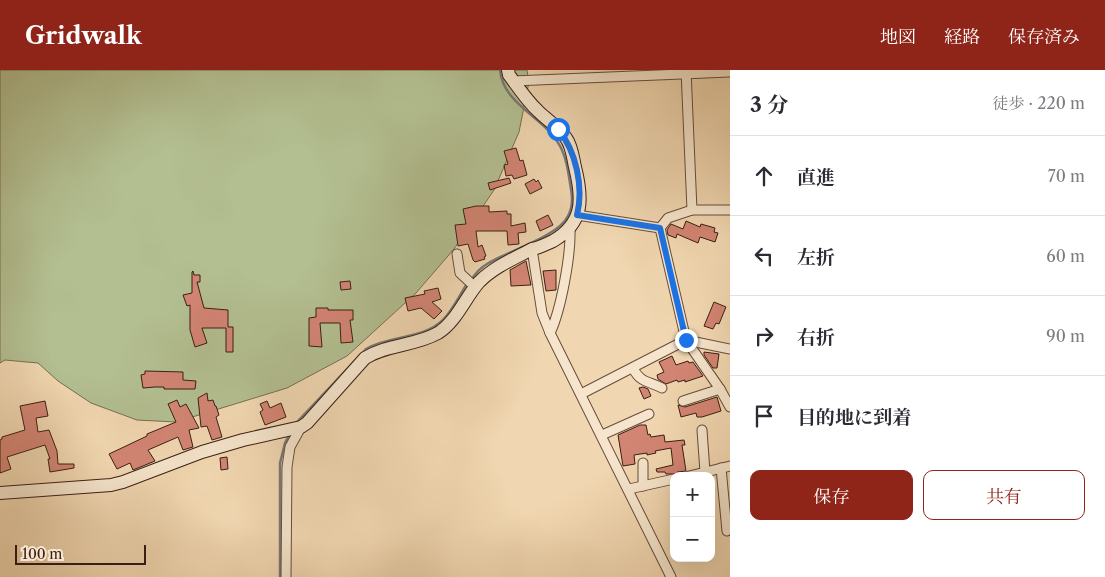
<!DOCTYPE html>
<html lang="ja">
<head>
<meta charset="utf-8">
<style>
	body { margin:0; font-family:"Libre Caslon Text","Noto Serif JP",serif; background:#f2f2f3; color:#2b2b33 }
	.controls { position:absolute; right:15px; bottom:15px; display:grid; overflow:hidden; border-radius:10px; box-shadow:0 5px 20px #0002 }
	.controls button { width:45px; height:45px; display:grid; place-items:center; padding:0; border:0; border-bottom:1px solid #e1e1e2; background:#fff; color:#2b2b33; font:25px sans-serif }
	.scale { position:absolute; left:15px; bottom:12px; width:131px; box-sizing:border-box; padding-left:5px; border:2px solid #391f14; border-top:0; font-size:14px; line-height:18px; white-space:nowrap; color:#391f14; -webkit-text-stroke:4px #f6e5cc; paint-order:stroke }
	.stop { position:absolute; width:15px; height:15px; margin:-11px; border:4px solid #1a73e8; border-radius:50%; background:#fff }
	.stop.end { background:#1a73e8; border-color:#fff; box-shadow:0 1px 5px #0008 }
	.list { margin:0; padding:0; list-style:none }
	h2 { display:flex; justify-content:space-between; align-items:center; height:65px; margin:0; padding:0 20px; font-size:21px }
	h2 small { font-size:16px; font-weight:400; color:#7c7c81 }
	.list li { display:grid; grid-template-columns:32px 1fr auto; gap:15px; align-items:center; box-sizing:border-box; height:80px; padding:0 20px; border-top:1px solid #e1e1e2 }
	.list b { display:block; font-size:19px; white-space:nowrap }
	.list em { font-size:16px; font-style:normal; color:#7c7c81 }
	.actions { display:flex; gap:10px; padding:15px 20px }
	.actions a { flex:1; padding:11px 0; border:1px solid #8f2418; border-radius:10px; text-align:center; font-size:18px; color:#8f2418 }
	.actions .main { background:#8f2418; color:#fff }
	.icon { flex:none; width:28px; height:28px; fill:none; stroke:currentColor; stroke-width:2; stroke-linecap:round; stroke-linejoin:round }
	.map { position:relative; flex:none; width:730px; height:507px; overflow:hidden }
	header { display:flex; align-items:center; gap:30px; box-sizing:border-box; height:70px; padding:0 25px; background:#8f2418; color:#fff }
	header strong { font-size:24px }
	nav { display:flex; gap:28px; margin-inline-start:auto; font-size:18px }
	main { display:flex }
	aside { flex:1; background:#fff }
	.map>svg:first-child { display:block }
	.green { fill:#b3bf91; stroke:#766f52 }
	.lines { fill:none; stroke-linecap:round; stroke-linejoin:round }
	.stream { stroke:#787a77; stroke-width:2.5 }
	.building { fill:#d38574; stroke:#391f14 }
	.street-casing { stroke:#674d3b; stroke-width:11 }
	.secondary-casing { stroke:#391f14; stroke-width:14 }
	.street { stroke:#f6e5cc; stroke-width:9 }
	.secondary { stroke:#f6e5cc; stroke-width:12 }
	.route { stroke:#1a73e8; stroke-width:6 }
</style>
</head>
<body>
<header>
<strong>Gridwalk</strong>
<nav><a>地図</a><a>経路</a><a>保存済み</a></nav>
</header>
<main>
<div class="map">
<svg width="730" height="507" viewBox="0 0 730 507">
	<rect width="100%" height="100%" fill="#f1d7b1"/>
	<filter id="stains"><feTurbulence type="fractalNoise" baseFrequency=".004" numOctaves="4"/><feColorMatrix values="0 0 0 0 .2 0 0 0 0 .09 0 0 0 0 .02 0 0 0 .5 -.17"/></filter>
	<radialGradient id="worn" r=".72"><stop offset=".6" stop-color="#630" stop-opacity="0"/><stop offset="1" stop-color="#630" stop-opacity=".3"/></radialGradient>
	<!-- green -->
	<path class="green" d="M0,0h527l2,12 -10,50 -25,58 -40,59 -38,44 -69,63 -60,32 -111,34 -39,-2 -46,-17 -33,-22 -20,-18 -33,-3 -5,3z"/>
	<g class="lines">
		<!-- stream -->
		<g class="stream">
			<path d="M471,210c4,-6 9,-12 16,-16 20,-13 71,-27 81,-48 6,-11 4,-22 2,-33 -2,-13 -4,-26 -10,-37 -15,-29 -57,-41 -60,-76"/>
			<path d="M297,352l69,-73c23,-14 57,-9 77,-29 10,-10 16,-24 24,-36"/>
			<path d="M280,507v-114l5,-20 4,-8"/>
		</g>
	</g>
	<!-- building -->
	<g class="building">
		<path d="M516,78l4,13 3,-1 4,15 -13,4 -2,-4 -6,1 -2,-11 4,-1 -4,-13z"/>
		<path d="M509,108l2,5 -21,7 -2,-7z"/>
		<path d="M534,109l2,3 2,-2 4,8 -12,6 -5,-10z"/>
		<path d="M476,136h13v6l18,-1v3h4v12l14,-3 1,9 -8,1 1,11 -11,1 -1,-14h-31l2,16 4,-2 4,11 -2,1 1,2 -10,3 -2,-2 -5,-16 -10,2 -3,-21 11,-1 -3,-15z"/>
		<path d="M548,145l5,10 -13,6 -4,-10z"/>
		<path d="M686,151l14,6 1,-3 14,4 -1,4 4,1 -3,9 -15,-5 -2,6 -21,-9 -1,4 -8,-3 -1,-5 4,-6 12,5z"/>
		<path d="M526,191l5,24 -20,1 -1,-16z"/>
		<path d="M556,200v20l-10,1 -3,-20z"/>
		<path d="M193,201l1,4h6v7h-3l7,26 24,2v17h5v25h-7v-24h-24l5,15 -12,4 -5,-17v-25l-3,1 -4,-11 9,-2v-21z"/>
		<path d="M350,211l1,8 -10,1 -1,-8z"/>
		<path d="M438,218l3,11 -9,3 10,9 -8,8 -13,-11 -13,3 -3,-13 20,-4 -1,-3z"/>
		<path d="M714,232l12,5 -7,17 -3,-1 -3,6 -9,-3z"/>
		<path d="M316,238h12v2h25v10h-3l3,22 -12,1 -1,-20h-20l2,24 -13,-1v-28l7,-1z"/>
		<path d="M704,282l15,2 -2,14h-4l-9,-13z"/>
		<path d="M672,286l4,9 12,-4 1,2 4,-1 10,14 -18,6v-2l-7,2 -1,-2 -11,4 -8,-5 -1,-4 7,-3 -5,-10z"/>
		<path d="M145,301l38,1v8l13,1 -1,8h-31v-2h-9l-12,1 -2,-13 4,-1z"/>
		<path d="M643,317l5,2 3,7 -7,3 -5,-11z"/>
		<path d="M207,323l1,8 5,-1 2,6h1l3,9 -3,2 6,20 -10,3 -5,-14 -6,1 -3,-29z"/>
		<path d="M717,327l4,14 -19,6h-5l-1,-4 -15,4 -3,-12 7,2z"/>
		<path d="M177,330l3,7 6,-3 13,24 -10,2 4,17 -10,3 -5,-13 -30,13 7,11 -22,9 -3,-7 -13,6 -8,-15 38,-18v-2l29,-12 -8,-18z"/>
		<path d="M45,331l3,15 -12,2 2,14 11,-2 8,21 1,13h16v4l-24,4 -2,-13h2l-5,-14 -38,12 4,12 -11,4v-33l2,-1v-2l23,-7 -5,-24z"/>
		<path d="M267,331l3,7 11,-5 5,14 -21,8 -5,-13 3,-2 -3,-6z"/>
		<path d="M640,355h6l2,10 2,-1 1,3 13,-2 1,7 19,-2 1,5h-3l4,26 -9,1v2h-11l-1,-2h-8l-1,-3 17,-4 -2,-17 -16,3 1,2 -9,2v-2l-13,2 1,9 -12,2 -5,-31z"/>
		<path d="M227,387l1,12 -7,1 -1,-12z"/>
	</g>
	<g class="lines">
		<!-- street casing -->
		<g class="street-casing">
			<g id="street">
				<path d="M686,0l6,140"/>
				<path d="M513,11l217,-9"/>
				<path d="M577,145l83,13 8,-10 24,-8h38"/>
				<path d="M660,158l26,112 34,49 10,18"/>
				<path d="M570,159c1,26 -9,81 -20,104l121,244"/>
				<path d="M532,179l10,64 8,20"/>
				<path d="M457,184l3,19 15,14"/>
				<path d="M633,298c7,15 16,13 29,20"/>
				<path d="M581,324l105,-54 44,9"/>
				<path d="M683,331l37,-12"/>
				<path d="M702,360l3,42"/>
				<path d="M602,365l47,-21"/>
				<path d="M643,393v23"/>
				<path d="M721,398l6,63"/>
				<path d="M689,406l41,-10"/>
				<path d="M629,419l45,-10"/>
				<path d="M286,507l1,-110 3,-20 11,-20"/>
			</g>
		</g>
		<!-- secondary casing -->
		<g class="secondary-casing">
			<path id="secondary" d="M0,423l111,-8 12,-3 79,-30 41,-12 58,-13 6,-4 58,-65c23,-14 50,-12 73,-25 18,-11 27,-35 41,-51 15,-15 34,-23 53,-33 7,-1 14,-5 21,-8 31,-18 30,-42 22,-74 -2,-9 -3,-21 -9,-29 -7,-11 -19,-18 -28,-27 -11,-10 -20,-24 -29,-36l-1,-5"/>
		</g>
		<!-- street -->
		<use href="#street" class="street"/>
		<!-- secondary -->
		<use href="#secondary" class="secondary"/>
	</g>
	<g class="lines">
		<!-- route -->
		<path class="route" d="M558,59c18,22 26,58 19,86l83,13 26,112"/>
	</g>
	<rect width="100%" height="100%" filter="url(#stains)"/>
	<rect width="100%" height="100%" fill="url(#worn)"/>
</svg>
<div class="controls">
<button>+</button>
<button>−</button>
</div>
<div class="scale">100 m</div>
<div class="stop" style="left:558px;top:59px"></div>
<div class="stop end" style="left:686px;top:270px"></div>
</div>
<aside>
<h2>3 分<small>徒歩 · 220 m</small></h2>
<ul class="list">
<li><svg class="icon" aria-label="ahead" viewBox="0 0 24 24"><path d="M12 20V5M6 11l6-6 6 6"/></svg><div><b>直進</b></div><em>70 m</em></li>
<li><svg class="icon" aria-label="left" viewBox="0 0 24 24"><path d="M17 20v-9H6M10 6l-5 5 5 5"/></svg><div><b>左折</b></div><em>60 m</em></li>
<li><svg class="icon" aria-label="right" viewBox="0 0 24 24"><path d="M7 20v-9h11M14 6l5 5-5 5"/></svg><div><b>右折</b></div><em>90 m</em></li>
<li><svg class="icon" aria-label="arrive" viewBox="0 0 24 24"><path d="M6 21V4h12l-3 4 3 4H6"/></svg><div><b>目的地に到着</b></div></li>
</ul>
<div class="actions"><a class="main">保存</a><a>共有</a></div>
</aside>
</main>
</body>
</html>
